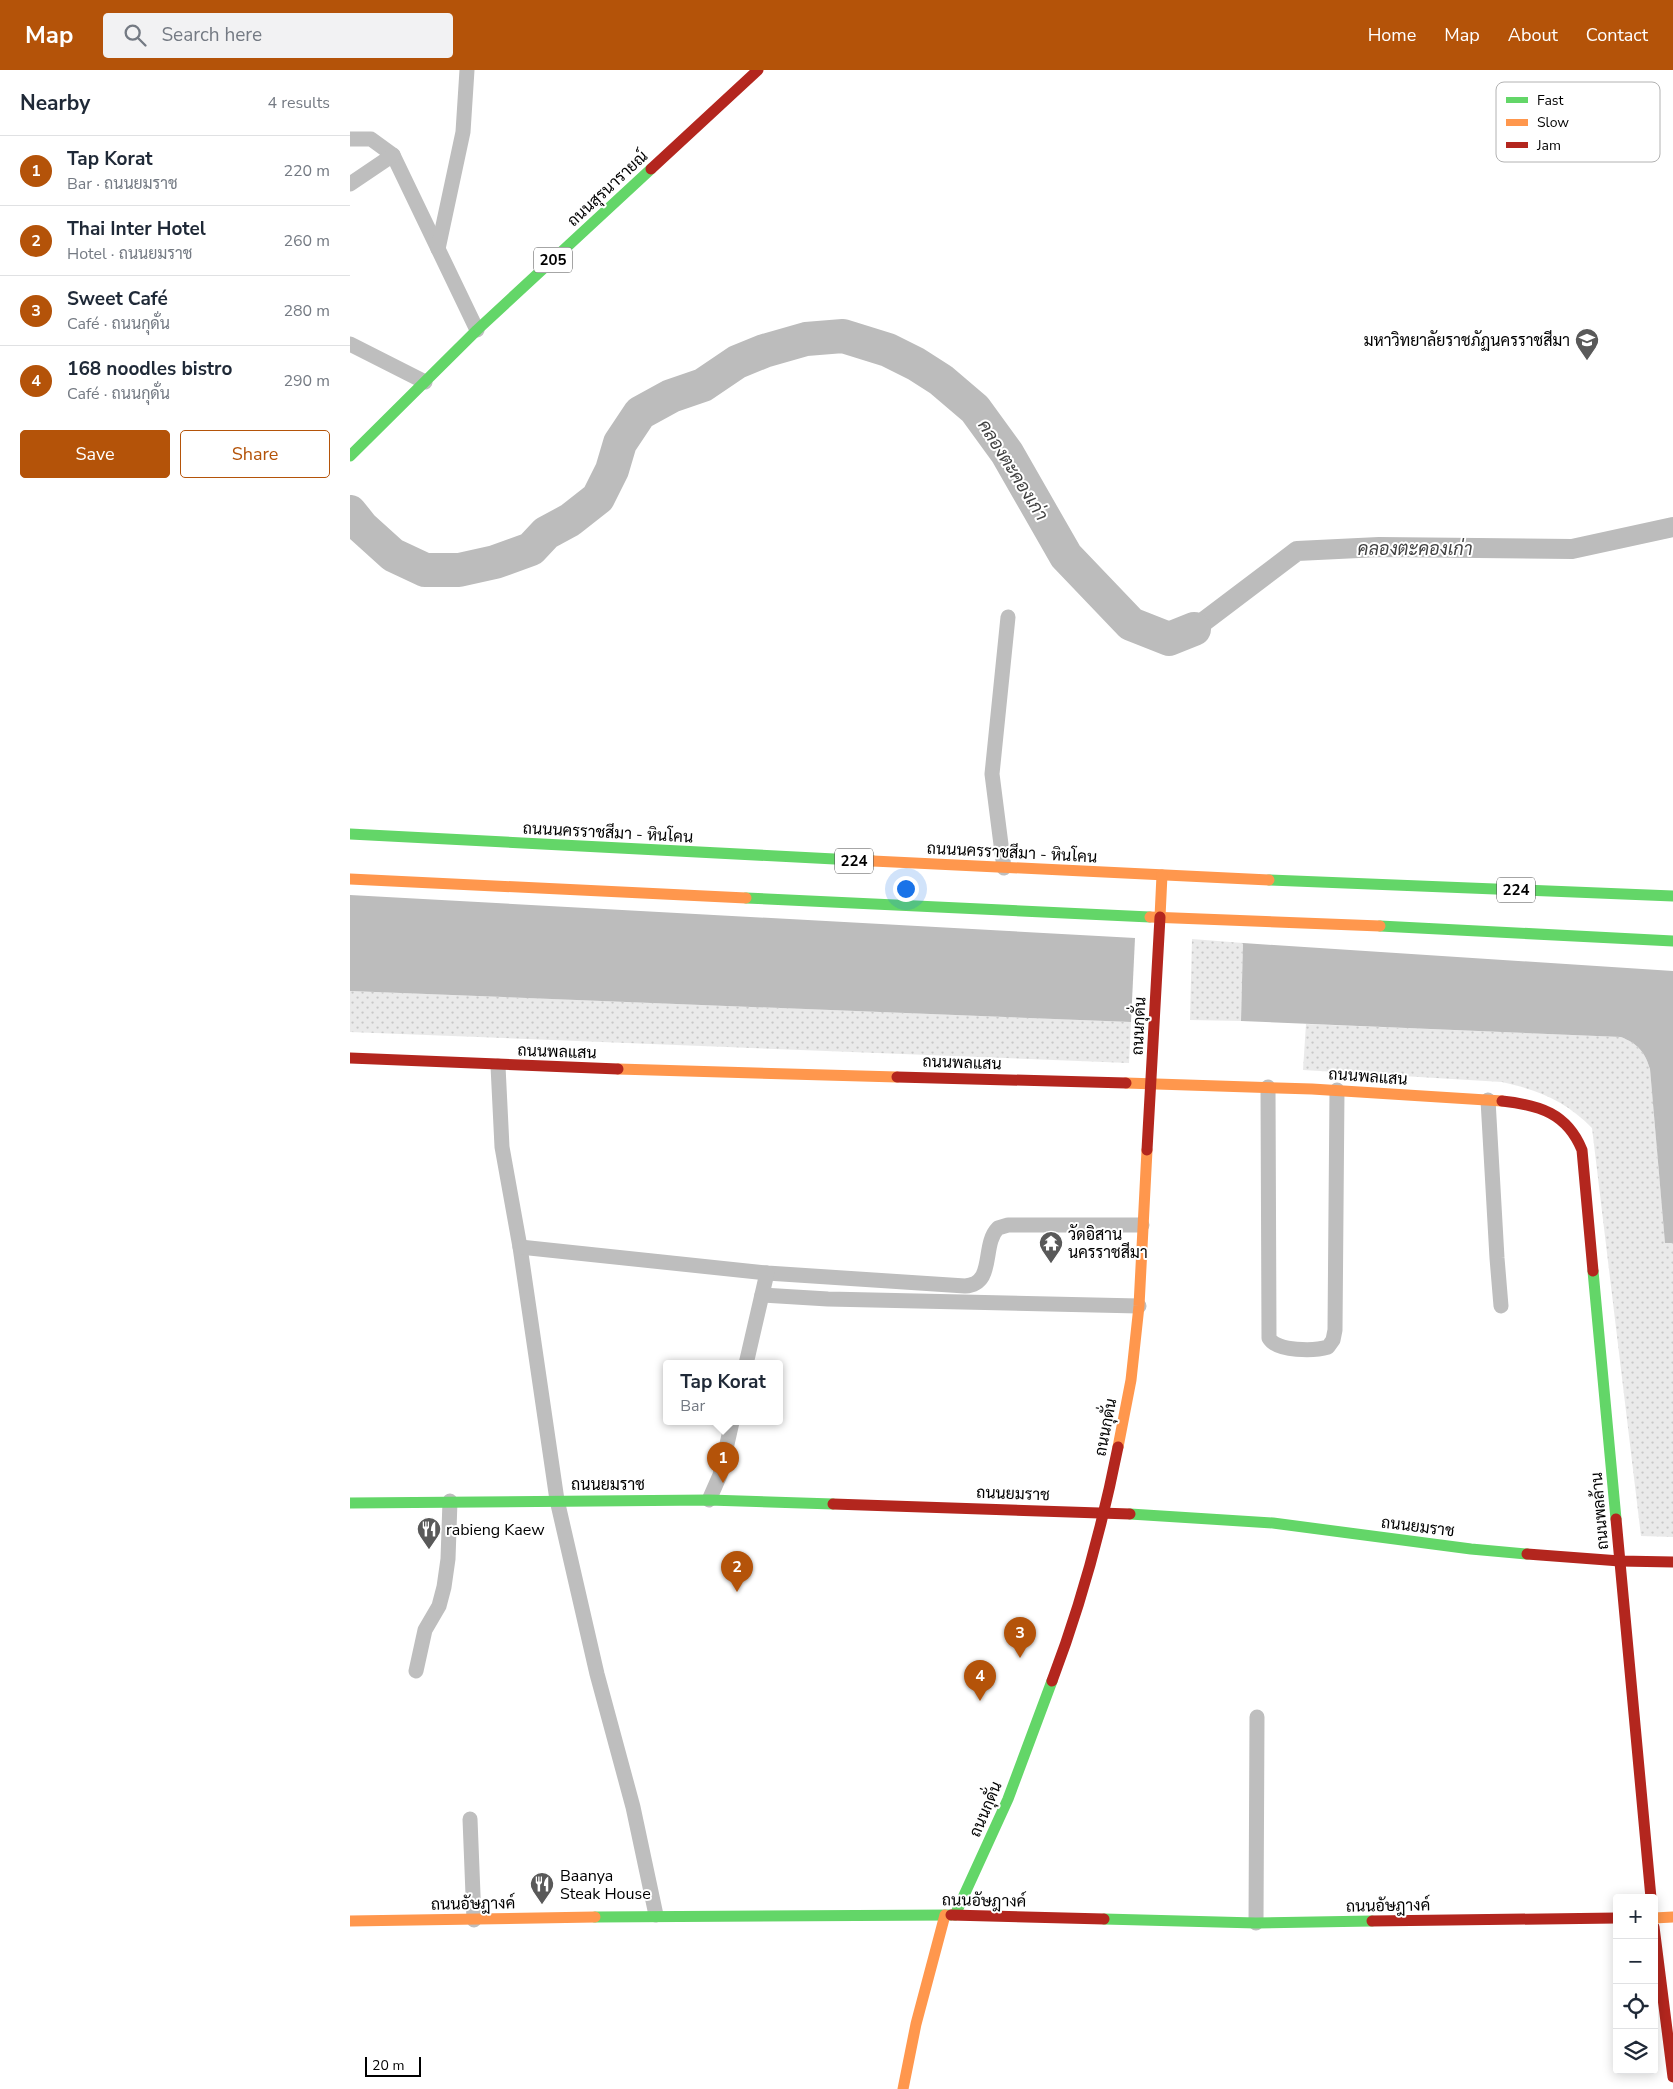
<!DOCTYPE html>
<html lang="en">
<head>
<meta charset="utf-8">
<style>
	body { margin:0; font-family:"Nunito Sans",Sarabun,sans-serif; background:#f2f2f3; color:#1f2937 }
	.controls { position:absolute; right:15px; bottom:15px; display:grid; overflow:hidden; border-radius:5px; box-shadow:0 2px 12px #0003 }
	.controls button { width:45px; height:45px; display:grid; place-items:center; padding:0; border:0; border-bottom:1px solid #e0e1e3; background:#fff; color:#1f2937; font:25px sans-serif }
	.scale { position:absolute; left:15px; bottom:12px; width:56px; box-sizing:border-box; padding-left:5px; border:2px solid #000; border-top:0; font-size:14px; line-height:18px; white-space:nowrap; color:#000; -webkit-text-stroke:4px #fff; paint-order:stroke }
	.you { position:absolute; left:555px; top:818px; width:18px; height:18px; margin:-12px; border:4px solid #fff; border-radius:50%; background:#1a73e8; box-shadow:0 0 0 8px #1a73e833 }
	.badge { display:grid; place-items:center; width:32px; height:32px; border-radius:50%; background:#b45309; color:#fff; font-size:16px; font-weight:700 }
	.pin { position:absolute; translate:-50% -41px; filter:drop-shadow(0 1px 2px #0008) }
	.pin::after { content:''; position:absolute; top:26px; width:18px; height:15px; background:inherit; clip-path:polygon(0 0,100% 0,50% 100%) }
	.popup { position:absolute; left:313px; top:1290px; width:120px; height:65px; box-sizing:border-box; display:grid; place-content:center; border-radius:5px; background:#fff; filter:drop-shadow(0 1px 4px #0005); font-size:16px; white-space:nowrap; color:#747a83 }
	.popup b { font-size:19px; color:#1f2937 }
	.popup::after { content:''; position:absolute; left:50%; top:100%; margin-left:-10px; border:10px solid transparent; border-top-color:#fff }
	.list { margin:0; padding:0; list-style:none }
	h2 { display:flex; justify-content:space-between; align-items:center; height:65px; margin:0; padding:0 20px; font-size:21px }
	h2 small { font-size:16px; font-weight:400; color:#747a83 }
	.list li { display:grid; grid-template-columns:32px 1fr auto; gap:15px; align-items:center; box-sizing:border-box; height:70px; padding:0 20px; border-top:1px solid #e0e1e3 }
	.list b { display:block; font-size:19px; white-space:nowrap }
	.list p { margin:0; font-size:16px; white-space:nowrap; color:#747a83 }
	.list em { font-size:16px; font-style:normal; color:#747a83 }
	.actions { display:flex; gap:10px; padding:15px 20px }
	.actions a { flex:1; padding:11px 0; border:1px solid #b45309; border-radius:5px; text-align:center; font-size:18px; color:#b45309 }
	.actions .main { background:#b45309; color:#fff }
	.icon { flex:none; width:28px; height:28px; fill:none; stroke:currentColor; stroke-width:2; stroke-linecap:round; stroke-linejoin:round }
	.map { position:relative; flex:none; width:1323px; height:2019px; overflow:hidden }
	header { display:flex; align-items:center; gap:30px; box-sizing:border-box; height:70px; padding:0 25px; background:#b45309; color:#fff }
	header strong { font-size:24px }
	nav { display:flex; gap:28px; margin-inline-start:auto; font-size:18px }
	.search { width:350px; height:45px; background:#f2f2f3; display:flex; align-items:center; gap:12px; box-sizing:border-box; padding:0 18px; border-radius:5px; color:#747a83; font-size:19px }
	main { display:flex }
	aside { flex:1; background:#fff }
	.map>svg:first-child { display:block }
	.grass { fill:url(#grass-dots) }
	.water { fill:#bcbcbc }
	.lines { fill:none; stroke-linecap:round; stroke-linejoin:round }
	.canal { stroke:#bcbcbc; stroke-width:20 }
	.river { stroke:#bcbcbc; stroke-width:34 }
	.street { stroke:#bebebe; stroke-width:15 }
	.fast { stroke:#63d668; stroke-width:11 }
	.slow { stroke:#ff974d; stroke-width:11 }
	.jam { stroke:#b3261e; stroke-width:11 }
	.labels { text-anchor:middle; stroke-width:4; stroke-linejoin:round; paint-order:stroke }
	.shield { fill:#fff; stroke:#4c4c4c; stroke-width:1 }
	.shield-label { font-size:15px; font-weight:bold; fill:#000 }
	.street-label { font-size:16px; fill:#000; stroke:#fff }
	.poi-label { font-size:16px; fill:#000; stroke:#fff; text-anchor:start }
	.water-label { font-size:18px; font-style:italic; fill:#414141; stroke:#fff }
	.key { fill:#fff; stroke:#b2b2b2; stroke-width:1 }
	.key-label { font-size:14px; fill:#000 }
</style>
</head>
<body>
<header>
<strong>Map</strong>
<div class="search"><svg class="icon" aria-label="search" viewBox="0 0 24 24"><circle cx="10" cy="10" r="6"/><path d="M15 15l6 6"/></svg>Search here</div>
<nav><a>Home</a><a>Map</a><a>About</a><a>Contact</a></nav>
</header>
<main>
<aside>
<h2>Nearby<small>4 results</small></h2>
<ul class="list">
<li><span class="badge">1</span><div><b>Tap Korat</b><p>Bar · ถนนยมราช</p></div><em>220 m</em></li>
<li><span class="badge">2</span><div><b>Thai Inter Hotel</b><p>Hotel · ถนนยมราช</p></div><em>260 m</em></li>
<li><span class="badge">3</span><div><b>Sweet Café</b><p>Café · ถนนกุดั่น</p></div><em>280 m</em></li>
<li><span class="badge">4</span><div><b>168 noodles bistro</b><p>Café · ถนนกุดั่น</p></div><em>290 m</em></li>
</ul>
<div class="actions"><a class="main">Save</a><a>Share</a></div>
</aside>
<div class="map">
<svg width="1323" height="2019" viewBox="0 0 1323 2019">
	<defs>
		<pattern id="grass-dots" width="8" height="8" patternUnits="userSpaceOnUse" patternTransform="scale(1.25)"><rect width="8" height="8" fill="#eaeaea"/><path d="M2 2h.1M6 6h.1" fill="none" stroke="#c7c7c7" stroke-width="1.8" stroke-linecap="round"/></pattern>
	</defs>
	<rect width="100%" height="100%" fill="#fff"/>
	<!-- grass -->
	<g class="grass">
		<path d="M842,869l51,4 -2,78 -51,-1z"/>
		<path d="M0,921l781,31 -2,41 -779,-31z"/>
		<path d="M956,954l315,13c17,7 24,15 29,32l15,173 8,1v294l-32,-1 -49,-408c-26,-27 -54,-38 -90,-46l-199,-12z"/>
	</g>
	<!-- water -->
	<g class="water">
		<path d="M0,825l785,43 -4,84 -781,-31z"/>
		<path d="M893,873l430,28v272h-8l-15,-174c-5,-17 -12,-25 -29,-32l-380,-16z"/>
	</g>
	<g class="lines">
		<!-- canal -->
		<path class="canal" d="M844,559l103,-78 82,-4 193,2 101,-22"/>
		<!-- river -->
		<path class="river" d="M0,442l12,15 31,28 32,15h34l36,-8 36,-13 15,-16 24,-13 28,-22 14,-28 8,-27 20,-30 31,-17 32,-11 34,-23 27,-11 42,-12 37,-3 45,14 28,14 25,16 34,29 32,44 59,103 65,68 38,15 25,-10"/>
		<!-- street -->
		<g class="street">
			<path d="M0,69h21l22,16 84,175"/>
			<path d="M0,114l43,-29"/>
			<path d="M88,179l25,-117 4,-62"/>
			<path d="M0,274l75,38"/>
			<path d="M654,798l-12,-94 16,-157"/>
			<path d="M148,996l4,81 18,100 37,253 40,174 36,133 23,108"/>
			<path d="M918,1017l1,251c8,14 46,13 59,9l5,-7 2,-10 2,-240"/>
			<path d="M1138,1030l9,158 4,48"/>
			<path d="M170,1177l247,26 198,13c31,-2 16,-41 33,-58l10,-3h134"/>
			<path d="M412,1225l66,4 311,7"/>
			<path d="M396,1294l21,-91"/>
			<path d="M359,1430l11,-25 12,-53"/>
			<path d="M66,1601l9,-41 14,-24 5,-19 4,-28 2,-58"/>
			<path d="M120,1749l4,101"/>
			<path d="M906,1853l1,-206"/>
		</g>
		<!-- fast -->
		<g class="fast">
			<path d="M0,386l127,-126 174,-161"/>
			<path d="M0,764l523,27"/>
			<path d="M919,810l404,16"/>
			<path d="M396,828l404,19"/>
			<path d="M1030,856l293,15"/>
			<path d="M1243,1201l23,248"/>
			<path d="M0,1433l359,-3 124,4"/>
			<path d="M780,1444l143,9 198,26 56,5"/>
			<path d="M605,1845l53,-116 44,-118"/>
			<path d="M245,1847l356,-2"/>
			<path d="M754,1849l152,4 116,-2"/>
		</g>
		<!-- slow -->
		<g class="slow">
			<path d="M523,791l396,19"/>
			<path d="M0,809l396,19"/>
			<path d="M800,847l230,9"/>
			<path d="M810,847l2,-42"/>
			<path d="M268,999l279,8"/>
			<path d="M776,1013l186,6 190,12"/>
			<path d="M768,1377l13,-67 8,-74 8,-156"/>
			<path d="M1304,1848l19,-1"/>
			<path d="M0,1851l245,-4"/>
			<path d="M553,2019l13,-65 29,-109"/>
		</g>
		<!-- jam -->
		<g class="jam">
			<path d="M301,99l107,-99"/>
			<path d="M0,988l268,11"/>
			<path d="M547,1007l229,6"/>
			<path d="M1152,1031c37,4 65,12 80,49l11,121"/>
			<path d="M797,1080l13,-233"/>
			<path d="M483,1434l297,10"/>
			<path d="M1266,1449l35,379"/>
			<path d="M1177,1484l93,7 53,1"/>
			<path d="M702,1611c29,-76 50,-154 66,-234"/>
			<path d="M601,1845l153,4"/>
			<path d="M1022,1851l245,-3"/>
			<path d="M1304,1857l19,150"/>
		</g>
	</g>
	<!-- icons -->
	<defs>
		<g id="university-pin" transform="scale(1.25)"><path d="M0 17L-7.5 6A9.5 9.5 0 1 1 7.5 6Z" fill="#595959" stroke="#fff"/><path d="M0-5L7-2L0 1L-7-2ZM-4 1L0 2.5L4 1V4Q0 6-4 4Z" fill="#fff"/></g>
		<g id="temple-pin" transform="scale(1.25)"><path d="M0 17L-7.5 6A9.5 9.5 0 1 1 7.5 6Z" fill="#595959" stroke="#fff"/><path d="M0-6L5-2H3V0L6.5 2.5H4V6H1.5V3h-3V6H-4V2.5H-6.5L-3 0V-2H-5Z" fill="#fff"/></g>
		<g id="restaurant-pin" transform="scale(1.25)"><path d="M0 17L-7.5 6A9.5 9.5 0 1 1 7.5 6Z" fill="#595959" stroke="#fff"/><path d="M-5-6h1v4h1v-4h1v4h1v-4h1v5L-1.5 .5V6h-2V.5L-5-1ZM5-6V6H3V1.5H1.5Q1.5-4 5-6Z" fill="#fff"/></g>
	</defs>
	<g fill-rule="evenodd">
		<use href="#university-pin" x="1237" y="270"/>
		<use href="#temple-pin" x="701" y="1173"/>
		<use href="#restaurant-pin" x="79" y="1459"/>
		<use href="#restaurant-pin" x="192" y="1814"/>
	</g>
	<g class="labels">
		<!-- shield labels -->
		<g class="shield">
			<rect x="184" y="177.5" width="38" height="25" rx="4"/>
			<rect x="485" y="778.5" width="38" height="25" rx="4"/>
			<rect x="1147" y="807.5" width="38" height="25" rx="4"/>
		</g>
		<g class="shield-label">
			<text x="203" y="195">205</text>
			<text x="504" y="796">224</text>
			<text x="1166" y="825">224</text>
		</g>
		<!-- street labels -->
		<g class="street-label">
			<text transform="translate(257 118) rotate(-43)" y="6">ถนนสุรนารายณ์</text>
			<text transform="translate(258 762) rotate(3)" y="6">ถนนนครราชสีมา - หินโคน</text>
			<text transform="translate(662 782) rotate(3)" y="6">ถนนนครราชสีมา - หินโคน</text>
			<text transform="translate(788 956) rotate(-87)" y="6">ถนนกุดั่น</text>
			<text transform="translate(207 981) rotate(2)" y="6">ถนนพลแสน</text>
			<text transform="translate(612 992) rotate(2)" y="6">ถนนพลแสน</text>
			<text transform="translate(1018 1006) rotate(4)" y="6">ถนนพลแสน</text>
			<text transform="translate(755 1357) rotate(-79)" y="6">ถนนกุดั่น</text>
			<text x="258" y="1420">ถนนยมราช</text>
			<text transform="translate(663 1423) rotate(2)" y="6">ถนนยมราช</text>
			<text transform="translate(1249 1441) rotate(-95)" y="6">ถนนพลล้าน</text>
			<text transform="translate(1068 1456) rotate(7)" y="6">ถนนยมราช</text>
			<text transform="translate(635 1739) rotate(-67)" y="6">ถนนกุดั่น</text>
			<text transform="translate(634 1830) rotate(1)" y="6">ถนนอัษฎางค์</text>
			<text transform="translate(123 1833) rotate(-1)" y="6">ถนนอัษฎางค์</text>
			<text transform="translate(1038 1835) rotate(-1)" y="6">ถนนอัษฎางค์</text>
		</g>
		<!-- poi labels -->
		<g class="poi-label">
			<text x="1220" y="276" text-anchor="end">มหาวิทยาลัยราชภัฏนครราชสีมา</text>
			<text x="718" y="1170">วัดอิสาน<tspan x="718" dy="18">นครราชสีมา</tspan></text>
			<text x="96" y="1465">rabieng Kaew</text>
			<text x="210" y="1811">Baanya<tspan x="210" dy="18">Steak House</tspan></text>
		</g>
		<!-- water labels -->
		<g class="water-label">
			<text transform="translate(663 400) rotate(58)" y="6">คลองตะคองเก่า</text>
			<text x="1065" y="485">คลองตะคองเก่า</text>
		</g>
	</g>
	<!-- legend -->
	<rect x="1146" y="12" width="164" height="80" rx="8" class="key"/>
	<rect x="1156" y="27" width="22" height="6" fill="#63d668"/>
	<rect x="1156" y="49" width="22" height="7" fill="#ff974d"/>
	<rect x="1156" y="72" width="22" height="6" fill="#b3261e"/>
	<g class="key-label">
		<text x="1187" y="35">Fast</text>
		<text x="1187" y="57">Slow</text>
		<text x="1187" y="80">Jam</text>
	</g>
</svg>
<div class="controls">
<button>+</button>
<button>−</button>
<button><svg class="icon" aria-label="locate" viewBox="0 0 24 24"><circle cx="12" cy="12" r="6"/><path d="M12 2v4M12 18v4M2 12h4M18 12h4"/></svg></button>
<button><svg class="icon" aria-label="layers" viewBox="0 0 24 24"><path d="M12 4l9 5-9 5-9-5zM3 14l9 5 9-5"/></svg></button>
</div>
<div class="scale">20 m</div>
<div class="you"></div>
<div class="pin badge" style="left:373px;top:1413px">1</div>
<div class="popup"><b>Tap Korat</b>Bar</div>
<div class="pin badge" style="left:387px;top:1522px">2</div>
<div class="pin badge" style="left:670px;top:1588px">3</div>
<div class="pin badge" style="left:630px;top:1631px">4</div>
</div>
</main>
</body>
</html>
